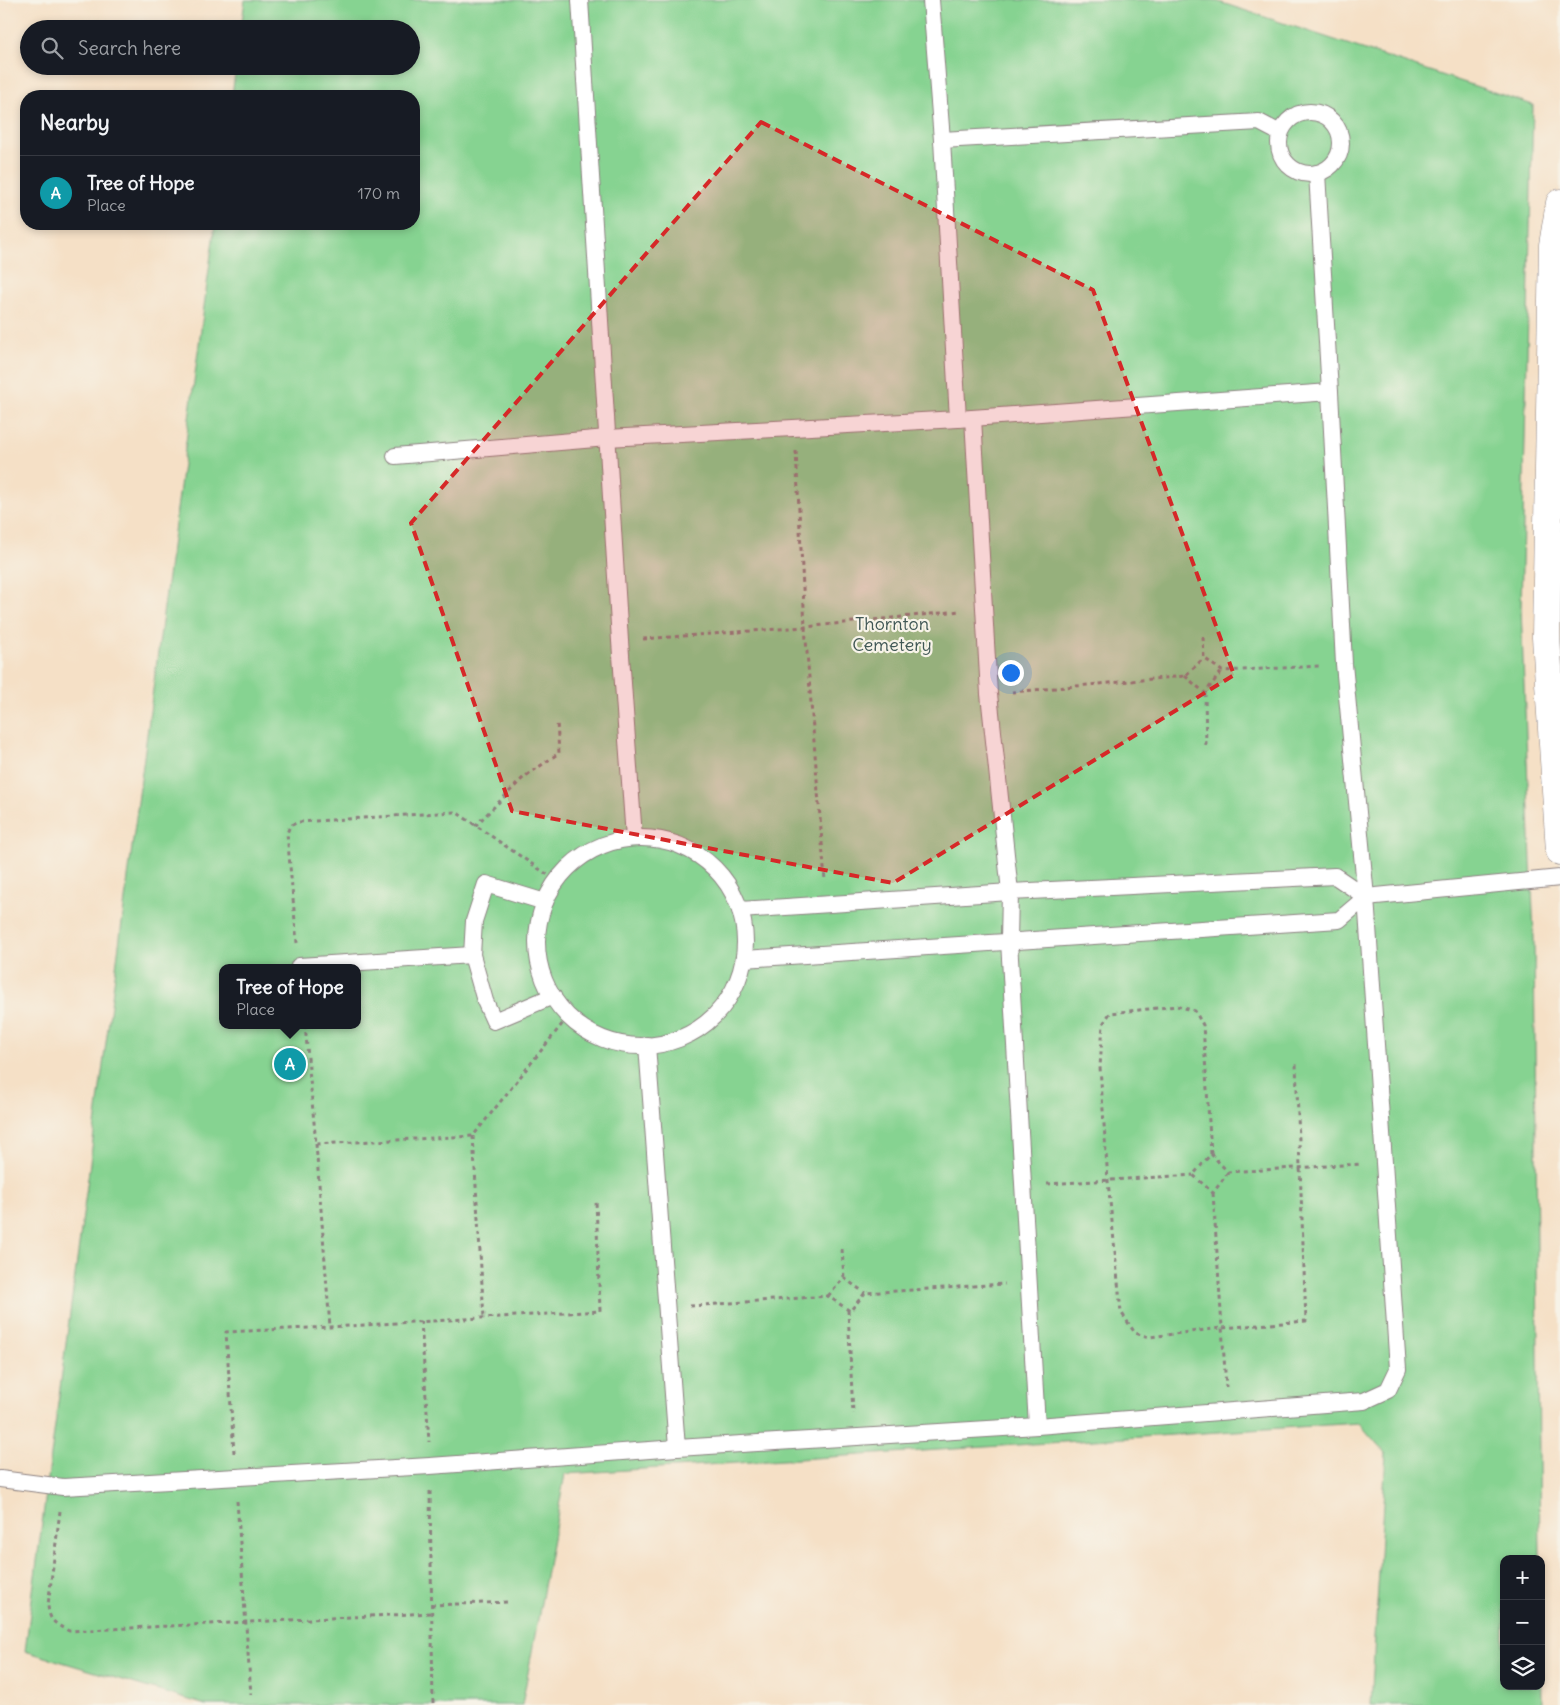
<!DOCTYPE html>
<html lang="en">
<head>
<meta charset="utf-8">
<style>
	body { margin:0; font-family:Delius,sans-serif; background:#20242c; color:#f1f3f6 }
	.controls { position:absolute; right:15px; bottom:15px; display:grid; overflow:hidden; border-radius:10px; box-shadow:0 2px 8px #0003 }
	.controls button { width:45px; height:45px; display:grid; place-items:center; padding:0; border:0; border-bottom:1px solid #363941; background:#171b24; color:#f1f3f6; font:25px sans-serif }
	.you { position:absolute; left:1010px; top:672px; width:18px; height:18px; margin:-12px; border:4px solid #fff; border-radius:50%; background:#1a73e8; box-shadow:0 0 0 8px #1a73e833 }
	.badge { display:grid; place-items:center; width:32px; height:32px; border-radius:50%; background:#d93025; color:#fff; font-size:16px; font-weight:700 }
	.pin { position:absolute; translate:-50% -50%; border:2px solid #fff; box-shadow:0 1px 5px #0006 }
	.popup { position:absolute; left:219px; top:964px; width:142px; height:65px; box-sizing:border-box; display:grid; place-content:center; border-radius:10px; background:#171b24; filter:drop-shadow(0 1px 4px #0005); font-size:16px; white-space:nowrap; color:#9ea1a6 }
	.popup b { font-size:19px; color:#f1f3f6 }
	.popup::after { content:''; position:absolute; left:50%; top:100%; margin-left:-10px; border:10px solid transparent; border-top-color:#171b24 }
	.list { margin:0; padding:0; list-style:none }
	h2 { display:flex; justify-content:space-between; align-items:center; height:65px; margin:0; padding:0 20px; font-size:21px }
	h2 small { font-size:16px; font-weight:400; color:#9ea1a6 }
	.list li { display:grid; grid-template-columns:32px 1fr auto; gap:15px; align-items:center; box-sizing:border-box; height:75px; padding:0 20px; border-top:1px solid #363941 }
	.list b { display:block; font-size:19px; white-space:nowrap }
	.list p { margin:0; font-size:16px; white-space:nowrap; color:#9ea1a6 }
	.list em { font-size:16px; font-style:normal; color:#9ea1a6 }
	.icon { flex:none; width:28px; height:28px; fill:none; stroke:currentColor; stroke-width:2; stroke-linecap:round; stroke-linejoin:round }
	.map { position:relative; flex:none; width:1560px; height:1705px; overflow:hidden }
	.search { position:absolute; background:#171b24; box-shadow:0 2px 8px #0003; left:20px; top:20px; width:400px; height:55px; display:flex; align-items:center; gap:12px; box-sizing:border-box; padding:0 18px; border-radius:28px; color:#9ea1a6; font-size:19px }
	.panel { position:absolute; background:#171b24; box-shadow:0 2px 8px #0003; left:20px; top:90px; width:400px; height:140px; border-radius:20px }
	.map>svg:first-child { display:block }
	.green { fill:#86d391; stroke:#547a66; fill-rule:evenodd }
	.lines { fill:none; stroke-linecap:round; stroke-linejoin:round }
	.lane-casing { stroke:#8c8180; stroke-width:18 }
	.secondary-casing { stroke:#8c8180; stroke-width:29 }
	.path { stroke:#8c8180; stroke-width:3; stroke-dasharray:4 4; stroke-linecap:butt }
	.lane { stroke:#fff; stroke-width:16 }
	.secondary { stroke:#fff; stroke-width:28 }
	.marked { fill:#d62828; fill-opacity:0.2; stroke:#d62828; stroke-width:4; stroke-dasharray:10 6; stroke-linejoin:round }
	.labels { text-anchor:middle; stroke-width:4.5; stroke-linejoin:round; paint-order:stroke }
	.park-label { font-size:18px; fill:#405755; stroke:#f7f3e8 }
</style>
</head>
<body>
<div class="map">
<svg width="1560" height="1705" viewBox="0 0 1560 1705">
	<rect width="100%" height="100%" fill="#f7f3e8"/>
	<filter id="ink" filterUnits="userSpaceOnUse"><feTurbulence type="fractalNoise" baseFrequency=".02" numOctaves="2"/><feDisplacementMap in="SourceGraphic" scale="10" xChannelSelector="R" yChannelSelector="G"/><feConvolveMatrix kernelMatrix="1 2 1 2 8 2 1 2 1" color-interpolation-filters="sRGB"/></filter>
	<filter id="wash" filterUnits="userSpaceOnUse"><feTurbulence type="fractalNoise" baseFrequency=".0096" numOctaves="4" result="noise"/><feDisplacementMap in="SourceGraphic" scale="20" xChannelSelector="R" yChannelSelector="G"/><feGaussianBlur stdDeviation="1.12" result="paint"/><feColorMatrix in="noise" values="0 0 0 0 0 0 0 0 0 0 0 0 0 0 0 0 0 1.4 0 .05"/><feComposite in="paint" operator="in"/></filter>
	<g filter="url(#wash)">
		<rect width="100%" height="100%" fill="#f5e0c6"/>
		<!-- green -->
		<path class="green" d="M245,0h968l320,105 -12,503 13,330 6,621h-36v127h37v-50l1,69h-171l15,-251 -27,-31 -794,51 -43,231h-316l-181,-54 190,-1427h199v-128h-182l4,-30h175v-37h-170zM222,968h136v57h-136z"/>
	</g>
	<g filter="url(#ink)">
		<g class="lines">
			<!-- lane casing -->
			<g class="lane-casing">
				<g id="lane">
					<path d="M580,0l40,641 14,197"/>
					<path d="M931,0l11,140 16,279"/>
					<circle cx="1310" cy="143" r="31"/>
					<path d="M942,140l317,-18 21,11"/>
					<path d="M973,418l16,276 21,198 -1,49 28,485"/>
					<path d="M395,456l212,-18 351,-19 372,-27 -13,-219"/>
					<circle cx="641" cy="942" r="104"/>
					<path d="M545,902l-59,-18 -12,37 -2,34 13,46 9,20 59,-25"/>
					<path d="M740,910l270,-18 325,-16 31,21"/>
					<path d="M744,959l595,-39 27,-23 194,-19"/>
					<path d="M299,966l173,-11"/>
					<path d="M647,1045l30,403 360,-22 327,-25 24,-11 10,-21 -32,-472 -22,-233 -14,-272"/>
					<path d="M0,1479l63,8 367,-21 247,-18"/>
				</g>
			</g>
			<!-- secondary casing -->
			<g class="secondary-casing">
				<path id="secondary" d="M1560,203l-7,42 -7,392 14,214"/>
			</g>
			<!-- path -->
			<g class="path">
				<path d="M796,451l9,176 20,254"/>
				<path d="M1203,637l1,21 18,13 99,-5"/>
				<path d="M643,639l162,-12 155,-16"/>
				<path d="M1185,676l20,17 17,-22"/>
				<path d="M1012,692l173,-16 19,-18"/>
				<path d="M1205,693l1,54"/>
				<path d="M475,826l49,-49 35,-24 -2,-31"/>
				<path d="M297,943l-10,-110 3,-7 8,-4 158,-10 92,63"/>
				<path d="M305,1025l11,119 157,-8 94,-118"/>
				<path d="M473,1136l11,182"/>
				<path d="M316,1144l14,183"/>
				<path d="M1211,1154l-8,-129 -8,-14 -18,-5 -67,7 -7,11 -3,43 8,114 13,131 14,21 14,4 73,-9 84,-7 -10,-257"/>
				<path d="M1228,1172l-15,21 -20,-18 18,-21 17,18 133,-8"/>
				<path d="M1047,1184l146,-9"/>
				<path d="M1213,1193l13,194"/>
				<path d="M842,1249l2,29"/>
				<path d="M828,1296l16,-18 21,15"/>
				<path d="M690,1306l138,-10 22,15 15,-18 140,-9"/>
				<path d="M848,1310l5,104"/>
				<path d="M421,1321l8,121"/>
				<path d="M234,1453l-8,-121 104,-5 270,-16 -4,-111"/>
				<path d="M430,1491l3,214"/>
				<path d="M237,1501l14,194"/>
				<path d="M60,1511l-12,94c1,16 7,19 21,26l362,-18"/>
				<path d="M431,1605l79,-3"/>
			</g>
			<!-- lane -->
			<use href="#lane" class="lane"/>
			<!-- secondary -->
			<use href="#secondary" class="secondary"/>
		</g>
	</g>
	<!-- marked area -->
	<path class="marked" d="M761,122l332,168 141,385 -341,208 -381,-72 -101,-288z"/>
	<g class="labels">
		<!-- park labels -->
		<g class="park-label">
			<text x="892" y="630">Thornton<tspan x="892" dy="21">Cemetery</tspan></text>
		</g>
	</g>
</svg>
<div class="controls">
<button>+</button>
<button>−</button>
<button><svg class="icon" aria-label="layers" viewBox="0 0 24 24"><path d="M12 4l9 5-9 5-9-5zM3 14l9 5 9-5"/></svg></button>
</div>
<div class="you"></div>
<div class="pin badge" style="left:290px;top:1064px;background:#0f9aa8">A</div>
<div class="popup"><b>Tree of Hope</b>Place</div>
<div class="search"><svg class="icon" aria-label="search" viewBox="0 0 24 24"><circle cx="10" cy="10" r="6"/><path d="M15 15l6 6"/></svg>Search here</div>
<section class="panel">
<h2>Nearby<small></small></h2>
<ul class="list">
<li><span class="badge" style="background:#0f9aa8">A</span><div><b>Tree of Hope</b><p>Place</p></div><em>170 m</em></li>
</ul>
</section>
</div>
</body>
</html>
